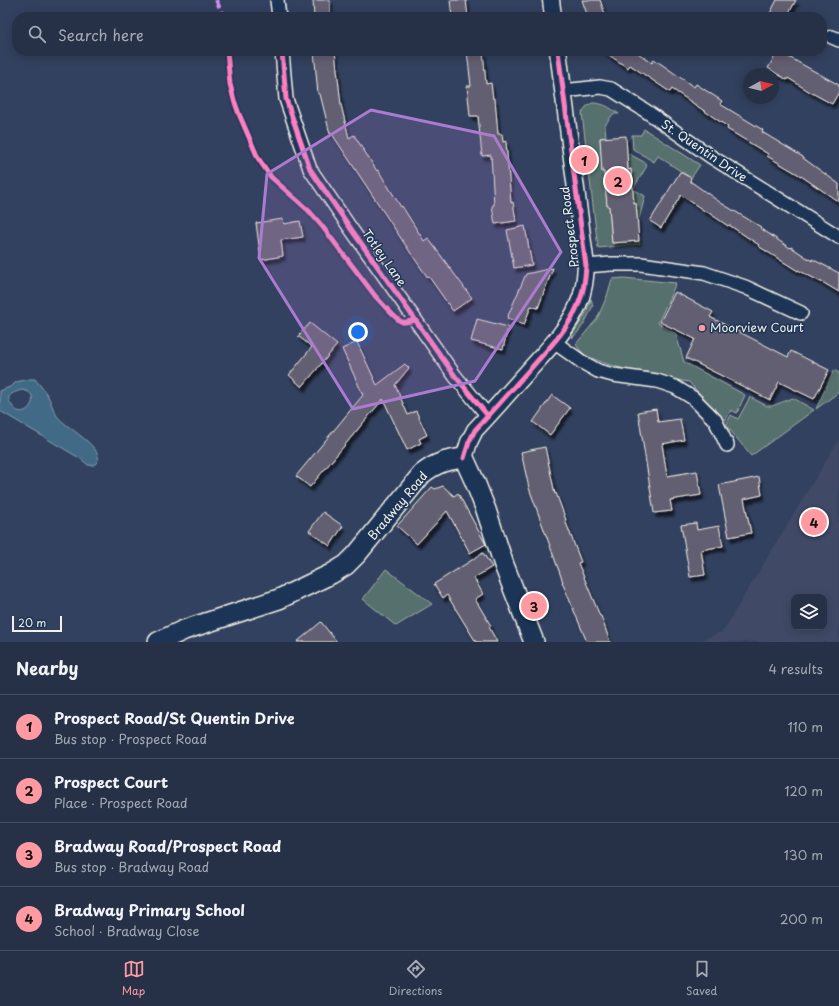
<!DOCTYPE html>
<html lang="en">
<head>
<meta charset="utf-8">
<style>
	body { margin:0; font-family:"Playpen Sans",sans-serif; background:#2e394e; color:#f1f3f6 }
	.controls { position:absolute; right:12px; bottom:12px; display:grid; overflow:hidden; border-radius:8px; box-shadow:0 2px 10px #0003 }
	.controls button { width:36px; height:36px; display:grid; place-items:center; padding:0; border:0; border-bottom:1px solid #424c60; background:#263147; color:#f1f3f6; font:20px sans-serif }
	.compass { position:absolute; left:743px; top:68px; width:36px; height:36px; border-radius:50%; background:#263147; box-shadow:0 2px 10px #0003; rotate:82deg }
	.scale { position:absolute; left:12px; bottom:10px; width:50px; box-sizing:border-box; padding-left:4px; border:2px solid #f4f1e8; border-top:0; font-size:11px; line-height:14px; white-space:nowrap; color:#f4f1e8; -webkit-text-stroke:3px #1d3557; paint-order:stroke }
	.you { position:absolute; left:358px; top:332px; width:14px; height:14px; margin:-10px; border:3px solid #fff; border-radius:50%; background:#1a73e8; box-shadow:0 0 0 6px #1a73e833 }
	.badge { display:grid; place-items:center; width:26px; height:26px; border-radius:50%; background:#ff9aa2; color:#111; font-size:13px; font-weight:700 }
	.pin { position:absolute; translate:-50% -50%; border:2px solid #fff; box-shadow:0 1px 4px #0006 }
	.list { margin:0; padding:0; list-style:none }
	h2 { display:flex; justify-content:space-between; align-items:center; height:52px; margin:0; padding:0 16px; font-size:17px }
	h2 small { font-size:13px; font-weight:400; color:#a4a9b4 }
	.list li { display:grid; grid-template-columns:26px 1fr auto; gap:12px; align-items:center; box-sizing:border-box; height:64px; padding:0 16px; border-top:1px solid #424c60 }
	.list b { display:block; font-size:15px; white-space:nowrap }
	.list p { margin:0; font-size:13px; white-space:nowrap; color:#a4a9b4 }
	.list em { font-size:13px; font-style:normal; color:#a4a9b4 }
	.icon { flex:none; width:22px; height:22px; fill:none; stroke:currentColor; stroke-width:2; stroke-linecap:round; stroke-linejoin:round }
	.map { position:relative; flex:none; width:839px; height:642px; overflow:hidden }
	.search { position:absolute; background:#263147; box-shadow:0 2px 10px #0003; left:12px; right:12px; top:12px; height:44px; display:flex; align-items:center; gap:10px; box-sizing:border-box; padding:0 14px; border-radius:16px; color:#a4a9b4; font-size:15px }
	.sheet { height:308px; background:#263147 }
	nav { display:flex; justify-content:space-around; align-items:center; box-sizing:border-box; height:56px; border-top:1px solid #424c60; background:#263147; font-size:11px; color:#a4a9b4 }
	nav a { display:grid; justify-items:center; gap:2px }
	nav .on { color:#ff9aa2 }
	.map>svg:first-child { display:block }
	.built { fill:#414a65; fill-rule:evenodd }
	.green { fill:#56706d; stroke:#a5b0aa }
	.water { fill:#3f6a86; stroke:#87a0ad; fill-rule:evenodd }
	.building { fill:#635e72; stroke:#f4f1e8; filter:url(#shadow) }
	.lines { fill:none; stroke-linecap:round; stroke-linejoin:round }
	.minor-casing { stroke:#f4f1e8; stroke-width:16 }
	.tertiary-casing { stroke:#f4f1e8; stroke-width:19 }
	.secondary-casing { stroke:#f4f1e8; stroke-width:22 }
	.minor { stroke:#1d3557; stroke-width:13 }
	.tertiary { stroke:#1d3557; stroke-width:16 }
	.secondary { stroke:#1d3557; stroke-width:19 }
	.quiet { stroke:#d193ec; stroke-width:4; stroke-dasharray:8 4; stroke-linecap:butt }
	.cycleway-casing { stroke:#1d3557; stroke-width:8 }
	.cycleway { stroke:#ff80c0; stroke-width:5 }
	.marked { fill:#ab7bcf; fill-opacity:0.2; stroke:#ab7bcf; stroke-width:3; stroke-linejoin:round }
	.poi-dot { fill:#ff9aa2; stroke:#1d3557; stroke-width:1.5 }
	.labels { text-anchor:middle; stroke-width:3; stroke-linejoin:round; paint-order:stroke }
	.street-label { font-size:12px; fill:#f4f1e8; stroke:#1d3557 }
	.poi-label { font-size:12px; fill:#f4f1e8; stroke:#1d3557; text-anchor:start }
</style>
</head>
<body>
<div class="map">
<svg width="839" height="642" viewBox="0 0 839 642">
	<defs>
		<filter id="shadow"><feDropShadow dx="2.5" dy="4.5" stdDeviation="1" flood-color="#0009"/></filter>
	</defs>
	<rect width="100%" height="100%" fill="#32415f"/>
	<filter id="ink" filterUnits="userSpaceOnUse"><feTurbulence type="fractalNoise" baseFrequency=".025" numOctaves="2"/><feDisplacementMap in="SourceGraphic" scale="8" xChannelSelector="R" yChannelSelector="G"/><feConvolveMatrix kernelMatrix="1 2 1 2 8 2 1 2 1" color-interpolation-filters="sRGB"/></filter>
	<g filter="url(#ink)">
		<!-- built -->
		<path class="built" d="M839,439v203h-139v-1l23,-10zM794,597h30v30h-30z"/>
		<!-- green -->
		<g class="green">
			<path d="M592,103c12,0 18,5 27,11h-6l-8,11 1,12 -6,1 2,33 2,1 3,33 2,1 3,37 27,-2 1,3 -42,4 -16,-135 4,-6z"/>
			<path d="M644,129l56,36 -9,13 -33,-22 -4,6 -21,-13 -1,-14h9z"/>
			<path d="M627,153l19,10v2l1,1 -14,23 12,7 -7,27 -2,-19 -2,-1 -3,-34 -3,1z"/>
			<path d="M624,278l52,5 -18,40 18,11 8,28 61,33 -8,18 -6,-3 -7,13 -35,-41 -43,-7 -39,-11 -21,-8 -7,-7 -3,-5 21,-25 10,-23 5,-17z"/>
			<path d="M591,299l2,6c-5,12 -11,25 -21,33l1,-5 12,-18z"/>
			<path d="M834,370l5,3v19l-23,17z"/>
			<path d="M750,397l17,9h5l21,-8 21,12 -63,46 -25,-31 5,-10 7,4z"/>
			<path d="M386,569l46,35 -36,22 -33,-27z"/>
		</g>
		<!-- water -->
		<path class="water" d="M30,379h5c4,5 9,11 13,17 3,6 5,14 9,20 8,11 45,30 41,44 -2,5 -6,6 -10,5l-7,-6 -81,-48v-20l12,-5 4,-4zM22,390c23,3 3,33 -9,17 -9,-11 -2,-14 9,-17z"/>
		<!-- building -->
		<g class="building">
			<path d="M313,0h17v16l-16,1z"/>
			<path d="M450,0h16l2,17h-16z"/>
			<path d="M582,0h18l6,17h-18z"/>
			<path d="M777,0h19l-9,17h-19z"/>
			<path d="M314,51h21l6,54 8,33 5,-3 23,36 1,-1 23,37 1,-1 22,35 4,-3 44,60 -19,13 -24,-34 -1,1 -18,-26 -78,-118h-2l-10,-40h-2z"/>
			<path d="M467,51h16l3,33 5,-1 2,16h2l3,35h4l1,8 3,-1 5,62 2,-1 3,19 -21,3 -3,-18 2,-1 -3,-50 -9,1 -4,-40h-8l-3,-30h4z"/>
			<path d="M603,51h37l-2,2 14,10 2,-4 40,28 2,-3 26,17 -2,3 43,26 -1,2 41,25v1l36,26v18l-38,-26 -34,-20 1,-2 -41,-25 1,-2 -56,-38 -2,3 -40,-27 -2,3z"/>
			<path d="M778,51l61,34v7l-7,12 -22,-12 -22,-14 -1,2 -19,-12z"/>
			<path d="M626,136l2,34 3,-1 3,34h2l3,38 -27,2 -3,-37h-2l-3,-34h-2l-2,-34z"/>
			<path d="M680,172l11,6 -1,3 31,22 40,24 -1,1 30,20 1,-1 21,14v-2l27,14v19l-17,-10h-1l-23,-12v1l-40,-25 1,-1 -30,-20 -1,1 -22,-15v1l-25,-17 -20,33 -11,-7z"/>
			<path d="M283,219l1,5 16,-3 3,16 -22,3 2,16 -22,4 -5,-37z"/>
			<path d="M525,226l7,39 -18,3 -7,-38z"/>
			<path d="M553,268l-15,40 -7,-2 -7,19 -17,-7 19,-44z"/>
			<path d="M675,292l38,20 -3,5 43,22 35,18 3,-6 38,19 -15,29 -35,-17 -9,18 -84,-42 9,-19 -35,-17z"/>
			<path d="M477,319l31,8 -5,22 -32,-8z"/>
			<path d="M310,323l27,22 -35,42 -13,-12 23,-28 -14,-11z"/>
			<path d="M357,342l20,43 28,-21 4,4 -14,17 13,30 8,-4 11,24 -8,4 2,4 -14,7 -24,-51 -73,88 -14,-11 67,-81 -21,-46z"/>
			<path d="M552,395l18,13 -20,27 -17,-13z"/>
			<path d="M656,409l2,13 22,-3 4,21 -22,4 5,32 30,-5 4,24 -31,5 2,11 -18,2 -16,-101z"/>
			<path d="M545,447l10,47 1,-1 10,27h-1l16,42 -3,1 22,53h1l9,26h-23l-25,-60h1l-34,-94 -8,-36z"/>
			<path d="M759,477l3,18 -18,4 7,34 -22,4 -10,-52z"/>
			<path d="M443,486l11,10 4,-3 27,50 1,1 -16,9 -23,-42 -30,33 -20,-18 35,-39 3,2z"/>
			<path d="M323,512l20,14 -13,20 -21,-15z"/>
			<path d="M696,523l1,7 22,-4 4,20 -22,4 4,25 -15,2 -9,-52z"/>
			<path d="M483,553l9,14 -18,11 9,16 -8,5 16,27 -2,1 8,15h-21l-29,-47 -4,3 -9,-14z"/>
			<path d="M321,622l16,20h-40z"/>
		</g>
		<g class="lines">
			<!-- minor casing -->
			<g class="minor-casing">
				<g id="minor">
					<path d="M277,0l2,17"/>
					<path d="M832,37l7,3"/>
					<path d="M282,51l4,48 24,70 41,60 104,147 33,40"/>
					<path d="M563,91l37,-4 11,2 35,22 64,45 129,81"/>
					<path d="M586,266l25,-2h30l63,9 41,14 56,26"/>
					<path d="M554,342l28,20 16,9 15,4 44,6 18,6 18,11 22,22 12,25"/>
				</g>
			</g>
			<!-- tertiary casing -->
			<g class="tertiary-casing">
				<g id="tertiary">
					<path d="M551,0l2,17"/>
					<path d="M464,458l5,-16 6,-12c19,-20 37,-41 56,-62 17,-19 37,-39 47,-63 6,-13 7,-26 8,-39l-28,-215"/>
				</g>
			</g>
			<!-- secondary casing -->
			<g class="secondary-casing">
				<path id="secondary" d="M158,642l26,-12 95,-31 52,-25 15,-9 11,-11 65,-80c14,-11 24,-14 42,-16l11,24 11,28 18,55 30,77"/>
			</g>
			<!-- minor -->
			<use href="#minor" class="minor"/>
			<!-- tertiary -->
			<use href="#tertiary" class="tertiary"/>
			<!-- secondary -->
			<use href="#secondary" class="secondary"/>
			<!-- quiet -->
			<path class="quiet" d="M216,0l8,17"/>
			<!-- cycleway casing -->
			<g class="cycleway-casing">
				<g id="cycleway">
					<path d="M227,51l3,33 4,16 5,14 19,44 13,19 38,34 13,15 54,71c5,5 20,23 26,25 4,1 9,-1 13,-2"/>
					<path d="M282,51l4,48 24,70 41,60 104,147 33,40"/>
					<path d="M464,458l5,-16 6,-12c19,-20 37,-41 56,-62 17,-19 37,-39 47,-63 6,-13 7,-26 8,-39l-28,-215"/>
				</g>
			</g>
			<!-- cycleway -->
			<use href="#cycleway" class="cycleway"/>
		</g>
	</g>
	<!-- marked area -->
	<path class="marked" d="M371,110l123,26 67,116 -86,129 -122,28 -94,-151 8,-84z"/>
	<!-- markers -->
	<circle class="poi-dot" cx="702" cy="328" r="4"/>
	<g class="labels">
		<!-- street labels -->
		<g class="street-label">
			<text transform="translate(704 151) rotate(34)" y="4">St. Quentin Drive</text>
			<text transform="translate(570 227) rotate(-97)" y="4">Prospect Road</text>
			<text transform="translate(384 258) rotate(55)" y="4">Totley Lane</text>
			<text transform="translate(398 506) rotate(-50)" y="4">Bradway Road</text>
		</g>
		<!-- poi labels -->
		<g class="poi-label">
			<text x="710" y="332">Moorview Court</text>
		</g>
	</g>
</svg>
<div class="controls">
<button><svg class="icon" aria-label="layers" viewBox="0 0 24 24"><path d="M12 4l9 5-9 5-9-5zM3 14l9 5 9-5"/></svg></button>
</div>
<svg class="compass" viewBox="-18 -18 36 36"><path d="M0-13l5 13h-10z" fill="#e53935"/><path d="M0 13l5-13h-10z" fill="#a4a9b4"/></svg>
<div class="scale">20 m</div>
<div class="you"></div>
<div class="pin badge" style="left:584px;top:160px">1</div>
<div class="pin badge" style="left:618px;top:181px">2</div>
<div class="pin badge" style="left:534px;top:606px">3</div>
<div class="pin badge" style="left:814px;top:522px">4</div>
<div class="search"><svg class="icon" aria-label="search" viewBox="0 0 24 24"><circle cx="10" cy="10" r="6"/><path d="M15 15l6 6"/></svg>Search here</div>
</div>
<section class="sheet">
<h2>Nearby<small>4 results</small></h2>
<ul class="list">
<li><span class="badge">1</span><div><b>Prospect Road/St Quentin Drive</b><p>Bus stop · Prospect Road</p></div><em>110 m</em></li>
<li><span class="badge">2</span><div><b>Prospect Court</b><p>Place · Prospect Road</p></div><em>120 m</em></li>
<li><span class="badge">3</span><div><b>Bradway Road/Prospect Road</b><p>Bus stop · Bradway Road</p></div><em>130 m</em></li>
<li><span class="badge">4</span><div><b>Bradway Primary School</b><p>School · Bradway Close</p></div><em>200 m</em></li>
</ul>
</section>
<nav>
<a class="on"><svg class="icon" aria-label="map" viewBox="0 0 24 24"><path d="M3 6l6-2 6 2 6-2v14l-6 2-6-2-6 2zM9 4v14M15 6v14"/></svg>Map</a>
<a><svg class="icon" aria-label="directions" viewBox="0 0 24 24"><path d="M12 3l9 9-9 9-9-9zM9 14v-3h6M13 9l2 2-2 2"/></svg>Directions</a>
<a><svg class="icon" aria-label="saved" viewBox="0 0 24 24"><path d="M7 4h10v16l-5-4-5 4z"/></svg>Saved</a>
</nav>
</body>
</html>
